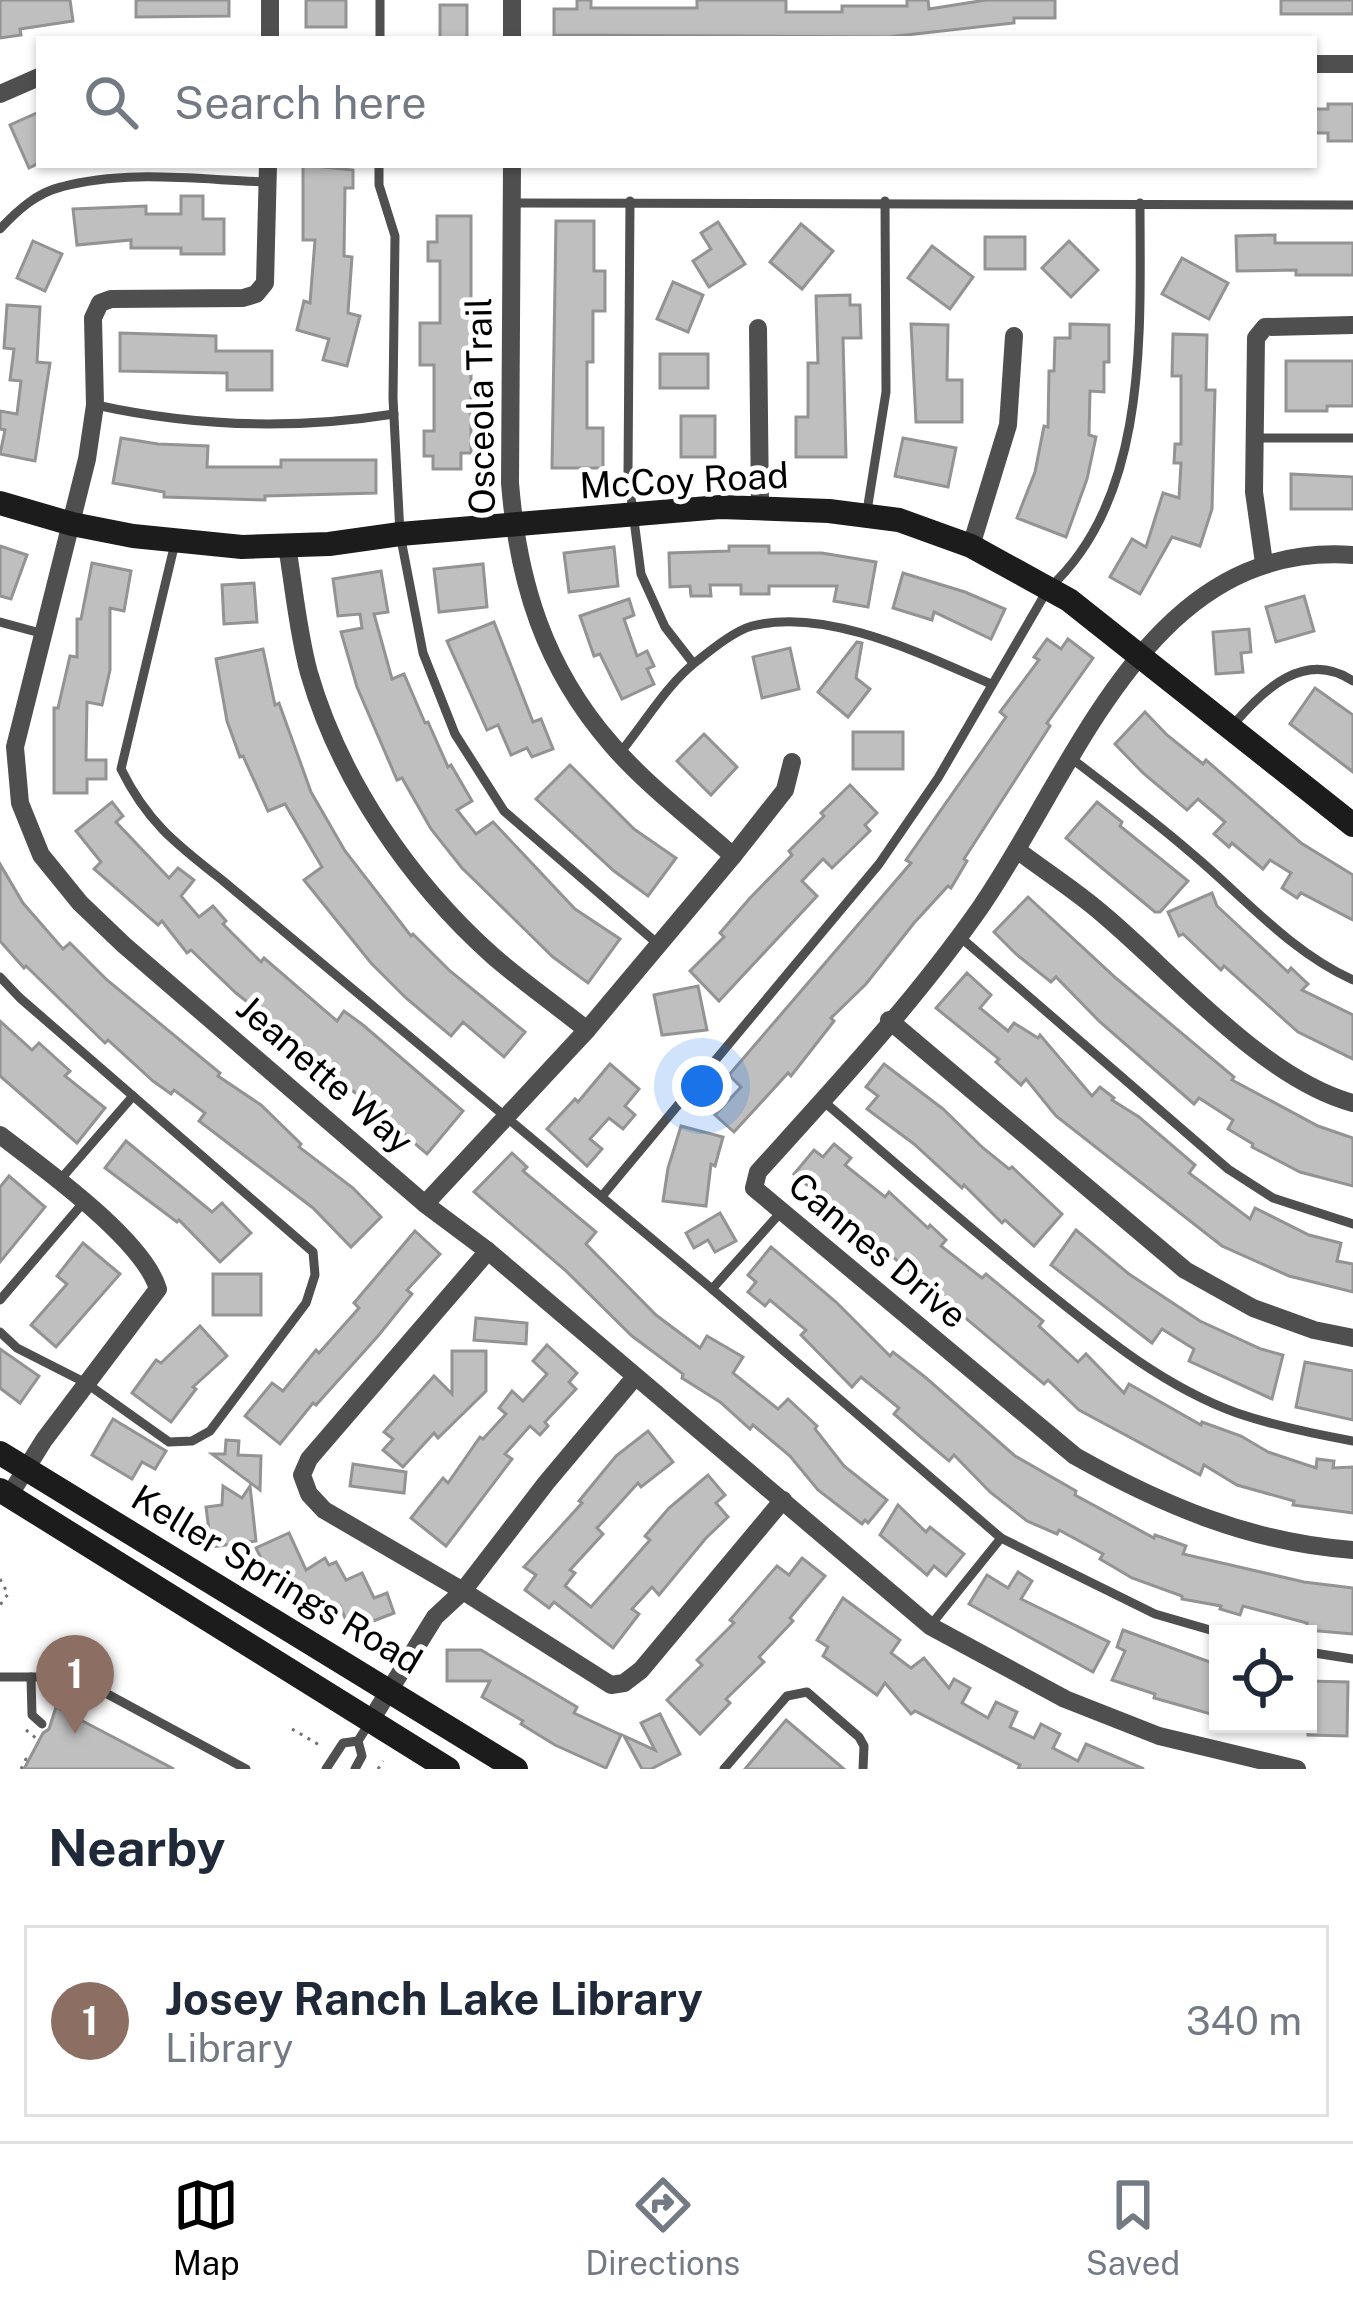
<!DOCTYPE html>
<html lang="en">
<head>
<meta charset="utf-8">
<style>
	body { margin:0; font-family:"Public Sans",sans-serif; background:#f2f2f3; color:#1f2937 }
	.controls { position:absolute; right:36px; bottom:36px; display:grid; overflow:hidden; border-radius:0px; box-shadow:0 3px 9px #0004 }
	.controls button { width:108px; height:108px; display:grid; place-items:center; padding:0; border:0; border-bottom:3px solid #e0e1e3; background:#fff; color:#1f2937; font:60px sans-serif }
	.you { position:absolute; left:702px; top:1086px; width:42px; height:42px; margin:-30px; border:9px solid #fff; border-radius:50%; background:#1a73e8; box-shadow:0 0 0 18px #1a73e833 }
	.badge { display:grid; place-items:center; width:78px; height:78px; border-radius:50%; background:#000; color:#fff; font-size:39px; font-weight:700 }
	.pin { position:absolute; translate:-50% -99px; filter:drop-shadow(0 3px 6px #0008) }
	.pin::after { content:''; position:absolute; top:63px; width:42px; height:36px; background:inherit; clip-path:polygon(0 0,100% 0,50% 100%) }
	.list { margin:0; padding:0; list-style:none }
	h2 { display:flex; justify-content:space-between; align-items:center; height:156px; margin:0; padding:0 48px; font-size:51px }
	h2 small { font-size:39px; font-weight:400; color:#747a83 }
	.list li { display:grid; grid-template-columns:78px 1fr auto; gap:36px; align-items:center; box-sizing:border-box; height:192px; margin:0 24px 24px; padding:0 24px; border:3px solid #e0e1e3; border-radius:0px }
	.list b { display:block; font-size:45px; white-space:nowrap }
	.list p { margin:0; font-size:39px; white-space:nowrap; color:#747a83 }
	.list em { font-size:39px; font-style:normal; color:#747a83 }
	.icon { flex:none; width:66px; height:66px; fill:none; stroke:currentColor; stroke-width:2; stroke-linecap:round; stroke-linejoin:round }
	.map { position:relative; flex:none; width:1353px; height:1769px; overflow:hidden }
	.search { position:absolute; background:#fff; box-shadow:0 3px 9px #0004; left:36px; right:36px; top:36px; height:132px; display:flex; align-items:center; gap:30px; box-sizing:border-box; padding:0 42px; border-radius:0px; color:#747a83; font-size:45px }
	.sheet { height:372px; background:#fff }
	nav { display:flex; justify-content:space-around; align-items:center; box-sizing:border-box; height:168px; border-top:3px solid #e0e1e3; background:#fff; font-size:33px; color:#747a83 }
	nav a { display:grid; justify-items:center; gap:6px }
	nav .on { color:#000 }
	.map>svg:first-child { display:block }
	.building { fill:#bfbfbf; stroke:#939393; stroke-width:3 }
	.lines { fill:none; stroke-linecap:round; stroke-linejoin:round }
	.path { stroke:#717171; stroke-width:3; stroke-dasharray:3 6; stroke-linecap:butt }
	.lane { stroke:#4f4f4f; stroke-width:9 }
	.street { stroke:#4f4f4f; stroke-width:18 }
	.secondary { stroke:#1c1c1c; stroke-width:24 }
	.labels { text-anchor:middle; stroke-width:10; stroke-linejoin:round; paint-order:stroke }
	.street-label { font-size:36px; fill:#000; stroke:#fff }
</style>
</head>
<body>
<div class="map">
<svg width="1353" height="1769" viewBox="0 0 1353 1769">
	<rect width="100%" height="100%" fill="#fff"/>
	<!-- building -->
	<g class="building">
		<path d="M0,0h70l3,21 -53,8 1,6 -21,3z"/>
		<path d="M136,0h93v16l-93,1z"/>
		<rect x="306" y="0" width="40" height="27"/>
		<path d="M577,0h14v8h106v-8h89v12h56v-6h65v-6h21l1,9 57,-9h69v18h-41v5l-126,14 -334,-2v-26h23z"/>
		<rect x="1281" y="0" width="72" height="14"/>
		<rect x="440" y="5" width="27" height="34"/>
		<path d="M1328,104h25v37h-25v-8h-14v-24h14z"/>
		<path d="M39,112v51l-10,5 -19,-43z"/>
		<path d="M303,165l50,5v18h-8l-1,68 8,1 -4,56 12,3 -13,50 -24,-6 6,-21 -32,-9 7,-29 6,2 5,-63h-12z"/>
		<path d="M181,196h22v23h21v35h-43v-6h-50v-8l-54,5 -4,-36 73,-3v8h35z"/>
		<path d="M437,216h34v237h-10v16h-28v-13h-9v-25h10v-66h-14v-42h20v-62h-12v-19h9z"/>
		<path d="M556,221h38v50h11v40h-12v51h-6v66h16v40h-51z"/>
		<path d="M718,222l27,42 -36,23 -16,-26 18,-12 -10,-16z"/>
		<path d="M801,224l32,27 -31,38 -32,-27z"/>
		<path d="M1275,235v8h78v32h-57v-5l-59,1 -1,-35z"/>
		<rect x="985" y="237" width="40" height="32"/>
		<path d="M33,241l29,13 -17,37 -28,-13z"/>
		<path d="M1069,241l29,29 -27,27 -29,-29z"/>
		<path d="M932,246l41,31 -23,32 -42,-31z"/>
		<path d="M1182,258l46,25 -19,36 -47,-25z"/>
		<path d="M673,282l30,13 -15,37 -31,-13z"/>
		<path d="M850,295v10h10l1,33h-18l3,119h-50v-40h12v-54h10l-2,-67z"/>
		<path d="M7,305l33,2 -3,55 13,1 -15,98 -35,-7 5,-24 -5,-1v-18l17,3 4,-33 -11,-1 4,-31 -10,-1z"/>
		<path d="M911,324l37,1 -1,55h15v42h-46z"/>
		<path d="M1070,324l39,1v37h-5v30l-14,-1 -1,44 7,2 -9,42 -21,58 -49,-19 18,-46 9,-46 4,1 1,-56h5l1,-33h15z"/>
		<path d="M120,333l96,3v15h56v39h-45v-17l-107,-2z"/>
		<path d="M1173,334l34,1 -1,55h9l-3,119 -12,37 -28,-9 -32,57 -30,-17 22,-38 14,8 17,-54 16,5 2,-35h-7l1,-19h6v-68h-9z"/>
		<rect x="660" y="354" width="48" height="34"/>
		<path d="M1286,361h67v45h-26v5h-41z"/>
		<rect x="681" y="416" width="34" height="41"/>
		<path d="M121,438l37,6 50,2 -1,21h74v-7h95v33l-111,3v4l-101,-3v-5l-51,-9z"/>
		<path d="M903,438l53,10 -8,39 -53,-11z"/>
		<path d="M1291,474l62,3v32h-62z"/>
		<path d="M0,546l27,9 -16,44 -11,-3z"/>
		<path d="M729,546h40v7h53l54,9 -8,45 -34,-6 3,-15h-68v8h-28v-9h-31l1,11h-20l-1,-10 -20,1 -1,-34 60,-2z"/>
		<path d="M614,547l4,39 -49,6 -5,-39z"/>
		<path d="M92,563l39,8 -7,40 -14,-3v62l-8,35 -15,-3 -1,58h20v19h-19v14h-33v-85h4l12,-52 7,1v-38h4z"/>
		<path d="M483,564l4,43 -48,5 -5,-43z"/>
		<path d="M381,571l7,41 -14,2 18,65 12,-5 21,49 3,-1 20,45 3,-2 21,36 -15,9 19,24 17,-12 82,87 45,30 -32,44 -35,-26 -91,-89 -31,-39 -29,-51 -5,2 -40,-93 -16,-55 21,-4 -2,-14 -22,2 -5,-37z"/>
		<path d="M903,573l62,19 40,17 -14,30 -57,-27 -2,8 -39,-12z"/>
		<path d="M254,583l3,39 -33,2 -2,-39z"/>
		<path d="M1304,596l10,35 -38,11 -10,-35z"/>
		<path d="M629,599l5,16 -10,4 13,37 10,-5 7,15 -7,3 7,15 -32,15 -22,-45 -6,2 -14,-40z"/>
		<path d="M494,622l39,100 8,-3 12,30 -21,8 -5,-9 -16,7 -13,-30 -11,5 -40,-89z"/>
		<path d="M1249,629l2,23 -10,1 2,19 -27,2 -3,-42z"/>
		<path d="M1047,639l14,10 7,-10 25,19 -46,65 3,3 -86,133 3,2 -16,27 -3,-2 -34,37 -48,61 -35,34 3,3 -43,55 -3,-3 -54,59 -19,-17 26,-28 -12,-12 182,-212 -5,-3 100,-143 -6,-5 39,-52 -5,-3z"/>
		<path d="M857,642l5,1 -6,35 14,11 -22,28 -30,-25z"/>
		<path d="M790,648l9,41 -37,9 -9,-41z"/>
		<path d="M263,649l12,56 4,-2 32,89 34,59 66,85 2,-2 37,37 75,61 -21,25 -41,-35 -12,14 -45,-38 -35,-35 -67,-83 18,-13 -37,-63 -17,7 -25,-55 -3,1 -13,-36 -11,-62z"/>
		<path d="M1315,688l38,27v57l-63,-48z"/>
		<path d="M1145,712l22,23 36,29 3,-4 95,83 52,32v45l-52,-27 -4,5 -15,-10 9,-15 -21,-13 -7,9 -31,-26 -3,4 -15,-13 11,-12 -27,-23 -11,11 -44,-37 -28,-29z"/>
		<rect x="853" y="732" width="50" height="37"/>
		<path d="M704,734l33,33 -26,28 -34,-34z"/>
		<path d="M570,765l64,64 42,29 -28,38 -34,-25 -78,-72z"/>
		<path d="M850,785l27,28 -12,12 5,6 -38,37 -9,-9 -21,22 15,15 -98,105 -29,-30 34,-34 -4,-4 30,-35 42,-43 -3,-4 35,-35 -3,-3z"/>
		<path d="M112,802l11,14 -7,6 53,56 9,-10 16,12 -13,16 18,21 14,-11 13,15 -3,3 38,38 3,-4 73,63 7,-10 19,14 100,86 -36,43 -80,-68 2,-3 -113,-90 -45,-43 -4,3 -25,-32 -4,4 -64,-56 7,-7 -25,-31z"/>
		<path d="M1097,802l25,20 -2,4 68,55 -28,31h-5l-89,-74z"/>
		<path d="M0,864l23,39 40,46 7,-6 37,37 113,93 -2,3 43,29 40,39 -2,3 54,41 28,29 -30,30 -38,-39 -114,-87 6,-8 -31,-23 -3,4 -18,-13 -45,-41 -3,3 -79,-77 -2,2 -24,-27z"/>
		<path d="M1212,893l5,13 71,66 3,-4 17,16 -6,6 51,25v44l-55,-27 -74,-66 -3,4 -38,-36 -4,2 -11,-24z"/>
		<path d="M1028,897l89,82 117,98 -2,3 86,46 35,12v48l-53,-14 -48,-25 1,-3 -25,-15 5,-9 -34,-22 -5,6 -94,-82 -44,-45 -5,5 -35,-28 -22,-22z"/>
		<path d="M967,973l24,22 -11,13 28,23 6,-8 24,15 2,-3 52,61 8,-9 14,11 -2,2 27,17 56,48 -6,8 61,46 5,-11 54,27 32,8 -4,18 16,3v28l-64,-16 -67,-30 -166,-130 -30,-37 -5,6 -25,-23 3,-3 -63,-51z"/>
		<path d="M698,986l9,44 -45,5 -8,-40z"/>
		<path d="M0,1021l32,29 7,-7 31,28 -5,5 40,32 -28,35 -77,-67z"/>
		<path d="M610,1064l29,25 -14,17 10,9 -12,14 -14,-11 -19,21 12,10 -15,17 -40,-37 28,-30 3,3z"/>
		<path d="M884,1064l59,45 40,39 26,21 3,-2 50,47 -28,32 -29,-26 -3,3 -38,-38 -2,3 -48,-44 -47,-35 11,-13 -12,-9z"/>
		<path d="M681,1126l42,11 -8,29 -4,-2 -5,42 -43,-5 5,-33z"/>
		<path d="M126,1141l86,71 10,-9 29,30 -31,29 -41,-42 -2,2 -72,-54z"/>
		<path d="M834,1144l17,14 -6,7 40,32 4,-5 39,36 2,-3 16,15 -5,6 41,32 4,-4 57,47 -4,5 39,36 8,-8 38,39 5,-9 72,41 1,-3 39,14 27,16 48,16 1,-9 17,2 -1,7 20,-1v46l-60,-8 1,-4 -57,-16 -33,-20 -4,10 -121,-65 -31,-30 -4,4 -250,-210 20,-24 9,7z"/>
		<path d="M512,1153l15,14 -4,4 73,61 -10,12 70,71 44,33 7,-12 36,21 -10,16 45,36 10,-10 29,27 -2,3 29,37 43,34 -19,23 -3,-3 -3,4 -44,-34 -28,-34 -37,-31 -3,4 -30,-27 -38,-24 1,-4 -51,-38 -67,-66 -91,-78z"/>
		<path d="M9,1176l36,31 -45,55v-75z"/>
		<path d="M720,1213l16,28 -21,11 -7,-12 -14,8 -8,-15z"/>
		<path d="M1076,1230l53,44 71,47 61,28 22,6 -11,44 -83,-38 5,-12 -32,-20 -10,14 -101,-78z"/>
		<path d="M415,1231l25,23 -33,36 5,4 -34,42 -62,69 -3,-2 -33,41 -35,-28 27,-33 11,8 33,-41 3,3 40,-45 -5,-5z"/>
		<path d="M83,1243l37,31 -64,73 -25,-22 36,-41 -10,-8z"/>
		<path d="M771,1247l65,55 54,54 3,-4 32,25 90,79 61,35 -1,4 79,43 1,-3 31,11 -3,8 121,28 49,6v46l-47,-4 1,-7 -64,-17 -3,9 -20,-6 1,-3 -39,-7v-3l-50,-18 -32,-19 3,-5 -44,-24 -2,4 -30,-13 -37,-29 -36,-37 -5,6 -26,-22 -29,-25 5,-6 -38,-31 -9,10 -51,-52 5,-5 -36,-30 -5,6 -17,-14 8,-10 -8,-7z"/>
		<rect x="213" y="1274" width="48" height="41"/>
		<path d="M476,1318l51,5 -1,21 -52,-4z"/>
		<path d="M200,1326l27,30 -34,31 3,2 -25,33 -39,-29 24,-33 5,3z"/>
		<path d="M547,1345l30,28 -8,9 7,7 -31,33 3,4 -8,9 -10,-9 -25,28 7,5 -66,87 -35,-28 32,-40 5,5 32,-46 3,2 23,-25 -7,-6 13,-17 11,10 24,-27 -14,-13z"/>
		<path d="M0,1349l39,27 -19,27 -20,-15z"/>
		<path d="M452,1351h34v40l-48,47 -4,-5 -31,34 -20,-17 10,-11 -9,-7 50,-56 18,18z"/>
		<path d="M1305,1362l48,9v49l-57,-13z"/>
		<path d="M113,1419l53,32 -11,18 -13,-7 -10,17 -40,-24z"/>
		<path d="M648,1431l25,31 -32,25 -3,-4 -41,45 6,6 -33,36 5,3 -10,13 26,21 59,-67 -5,-4 24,-28 39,-33 17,20 -9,8 12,14 -22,21 -47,57 -7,-8 -20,22 7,5 -26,34 -59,-46 -5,6 -24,-18 11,-15 -12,-8 58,-64 -3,-2 37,-45z"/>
		<path d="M226,1440l13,1 -1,14 23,1 -1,34 -48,-36h13z"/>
		<path d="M353,1464l53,8 -2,21 -54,-7z"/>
		<path d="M223,1486l19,12 8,-12 6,55 -45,6 -5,-40 16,-2z"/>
		<path d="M898,1505l28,27 4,-5 34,27 -18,22 -12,-10 -7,9 -47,-40z"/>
		<path d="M289,1533l17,37 19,-12 4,7 7,-3 10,18 16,-7 12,25 13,-5 7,20 -44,17 -10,-24 -18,9 -11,-22 -9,5 -15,-26 -16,7 -15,-31z"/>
		<path d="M802,1558l23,18 -35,42 3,3 -34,36 5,5 -38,37 4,4 -30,31 -33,-34 35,-35 -5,-5 37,-37 -4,-3 47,-54 12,9z"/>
		<path d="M1018,1572l14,9 -11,18 88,43 -16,30 -124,-68 18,-29 21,13z"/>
		<path d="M843,1598l57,42 -9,13 20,15 13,-10 25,30 5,-9 16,9 -8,15 26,15 8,-16 21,10 -7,15 24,11 7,-14 19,10 -7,14 25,13 8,-17 58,25h-126l2,-4 -105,-54 -4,3 -26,-31 -8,12 -54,-39 5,-9 -11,-7z"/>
		<path d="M1123,1630l95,35v51l-64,-18 1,-4 -43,-14 13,-29 -8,-4z"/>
		<path d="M447,1650h34l96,57 -3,6 47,22 -15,33 -51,-23 -34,-21 2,-3 -41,-24 8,-16h-43z"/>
		<path d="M1308,1681l40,1 -1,54 -39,-1z"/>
		<path d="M56,1707l118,62h-150l19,-36 6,-4z"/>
		<path d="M660,1714l20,40 -29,15h-9l-18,-33 31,14 -14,-27z"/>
		<path d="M786,1720l58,49h-99z"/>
	</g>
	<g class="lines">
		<!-- path -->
		<g class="path">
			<path d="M0,1579l8,15 -8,11"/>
			<path d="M292,1729l29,17"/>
			<path d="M26,1730l11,9"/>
			<path d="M21,1769l5,-10 3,2"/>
			<path d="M378,1769l5,-8"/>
		</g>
		<!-- lane -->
		<g class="lane">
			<path d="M380,39v-39"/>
			<path d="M379,165v20l16,51 -2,162 7,136 23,119 32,81 49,77 155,134"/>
			<path d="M630,201l-2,273 13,100 24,53 28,36"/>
			<path d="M512,203l841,2"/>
			<path d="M0,229c17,-18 36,-36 61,-42 65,-18 140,-7 207,-5"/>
			<path d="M96,405c100,22 197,25 298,9"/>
			<path d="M1256,438h97"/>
			<path d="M867,511l19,-119 -1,-191"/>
			<path d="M175,543l-54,226c26,53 55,75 101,111l490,409 69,-77"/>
			<path d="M0,622l44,12"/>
			<path d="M1233,725c31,-36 72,-76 120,-44"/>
			<path d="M620,753c24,-29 47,-69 77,-92 14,-11 37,-30 55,-35 76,-19 171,29 239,58"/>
			<path d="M1071,758c40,31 81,61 119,94 53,44 99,99 163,128"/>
			<path d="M959,936l269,233 45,29 80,26"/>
			<path d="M0,977l20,21 293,254 2,23 -9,28 -96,128 -18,10 -23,1 -83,-59 -69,-35 -17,-16"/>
			<path d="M822,1100c72,62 143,124 216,184 62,50 124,102 199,129 38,13 77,21 116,28"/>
			<path d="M59,1181l74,-85"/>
			<path d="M603,1195l276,-331 59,-86 110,-189c102,-91 92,-261 92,-386"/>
			<path d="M712,1289l289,249 154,76 69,20"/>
			<path d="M0,1300l83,-97"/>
			<path d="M930,1626l71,-88"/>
			<path d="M1308,1652l45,7"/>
			<path d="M0,1677h76l170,92"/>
			<path d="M31,1677l1,38 10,9"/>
			<path d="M326,1769l17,-26 15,-2"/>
			<path d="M355,1769l7,-13 -4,-15 10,-16"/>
			<path d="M724,1769l63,-73 20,-4 52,45 5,9 -1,23"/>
		</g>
		<!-- street -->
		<g class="street">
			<path d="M270,0v39"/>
			<path d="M512,39v-39"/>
			<path d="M1314,64h39"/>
			<path d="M0,94l39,-17"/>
			<path d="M268,165l-3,118 -9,11 -13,4 -132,1 -11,4 -7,15 2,87 -8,54 -72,288 5,56 21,52 39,48 44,42 301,259 63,47 442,375 135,73 94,37 138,33"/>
			<path d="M512,165l-2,318c8,99 34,184 101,261 35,41 82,76 122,112"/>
			<path d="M758,328l2,178"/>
			<path d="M287,546c7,42 11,87 22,127 31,107 101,209 184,283 30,26 63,49 94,74"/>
			<path d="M971,546l37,-121 6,-89"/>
			<path d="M1353,555c-205,-15 -277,214 -373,353 -65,93 -146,180 -222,264l-4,16 321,268c87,49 177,87 278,94"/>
			<path d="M1264,563l-10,-71 2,-154 9,-11 88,-2"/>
			<path d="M1017,850c29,22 61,42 88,66 70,59 159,163 248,187"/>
			<path d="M889,1020l296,250 68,38 61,22 39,8"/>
			<path d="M0,1135c43,33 143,104 158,154l-114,151 -35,56"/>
			<path d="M425,1204l162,-174 146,-174 52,-66 7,-28"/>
			<path d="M488,1251l-179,208 -7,16 7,19 15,16 139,81 148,94 13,-2 17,-13 142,-170"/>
			<path d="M371,1720l64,-103 28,-26 83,-108 89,-106"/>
		</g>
		<!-- secondary -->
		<g class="secondary">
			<path d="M0,503l72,21 61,12 109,11 87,-3 71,-10 320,-27 109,4 70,9 72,26 98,54 284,225"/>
			<path d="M0,1453l516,316"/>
			<path d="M0,1490l448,279"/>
		</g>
	</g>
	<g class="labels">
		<!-- street labels -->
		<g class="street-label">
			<text transform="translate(480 406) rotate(-91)" y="13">Osceola Trail</text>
			<text transform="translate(684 480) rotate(-3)" y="13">McCoy Road</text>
			<text transform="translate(325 1074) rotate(41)" y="13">Jeanette Way</text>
			<text transform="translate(878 1250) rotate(40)" y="13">Cannes Drive</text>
			<text transform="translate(277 1579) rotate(31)" y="13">Keller Springs Road</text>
		</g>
	</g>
</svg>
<div class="controls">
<button><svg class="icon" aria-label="locate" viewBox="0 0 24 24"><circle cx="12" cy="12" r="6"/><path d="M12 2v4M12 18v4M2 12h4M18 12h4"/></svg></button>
</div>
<div class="you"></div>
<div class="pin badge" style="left:75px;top:1734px;background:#8d6e63">1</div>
<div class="search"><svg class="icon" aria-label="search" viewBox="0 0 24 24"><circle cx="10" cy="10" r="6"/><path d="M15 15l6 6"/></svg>Search here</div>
</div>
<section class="sheet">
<h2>Nearby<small></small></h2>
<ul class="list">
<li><span class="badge" style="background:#8d6e63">1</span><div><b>Josey Ranch Lake Library</b><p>Library</p></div><em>340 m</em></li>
</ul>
</section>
<nav>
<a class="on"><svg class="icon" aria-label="map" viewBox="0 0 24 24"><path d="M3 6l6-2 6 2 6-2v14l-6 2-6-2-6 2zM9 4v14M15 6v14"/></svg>Map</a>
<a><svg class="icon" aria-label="directions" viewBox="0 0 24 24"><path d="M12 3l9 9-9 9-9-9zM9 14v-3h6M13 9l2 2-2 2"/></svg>Directions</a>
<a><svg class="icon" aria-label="saved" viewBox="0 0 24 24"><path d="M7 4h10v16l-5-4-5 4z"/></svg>Saved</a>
</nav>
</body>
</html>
